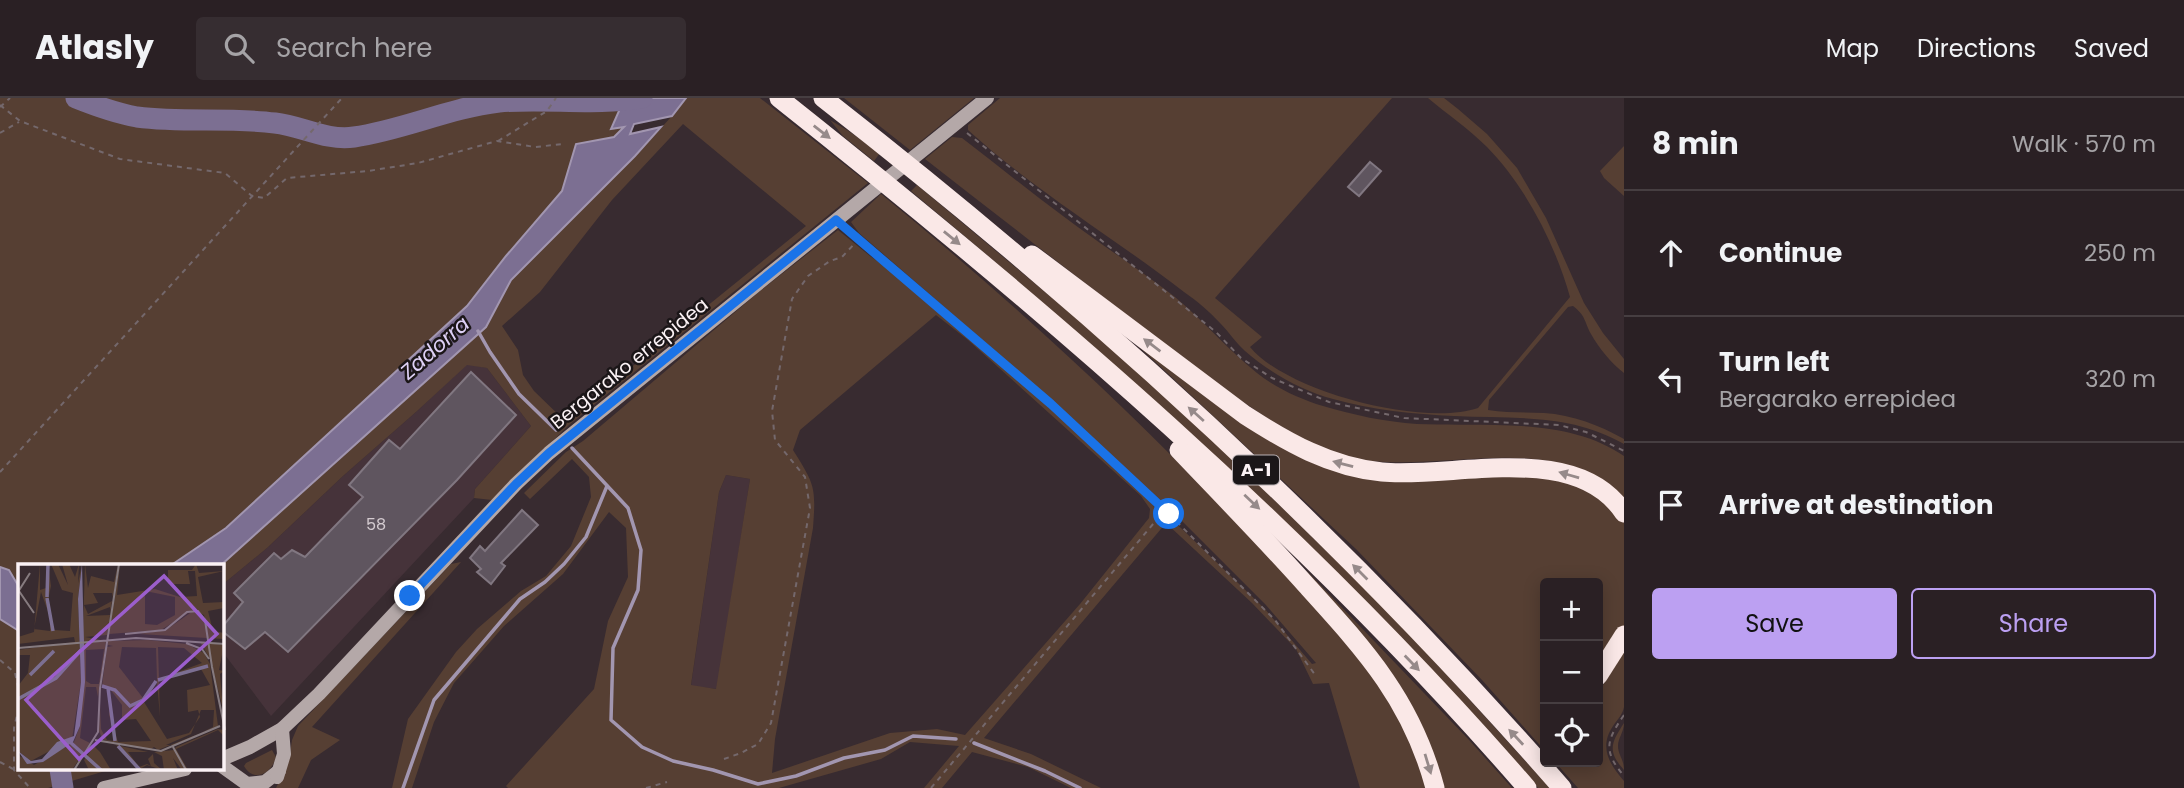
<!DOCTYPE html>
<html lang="en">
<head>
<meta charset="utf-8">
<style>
	body { margin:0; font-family:Poppins,sans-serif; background:#362d31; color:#f1f3f6 }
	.controls { position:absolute; right:21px; bottom:21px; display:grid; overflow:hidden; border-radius:7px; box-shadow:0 4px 18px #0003 }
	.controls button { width:63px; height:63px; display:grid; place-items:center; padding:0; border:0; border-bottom:2px solid #463e41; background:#2a2024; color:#f1f3f6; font:35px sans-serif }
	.stop { position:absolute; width:21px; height:21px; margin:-16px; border:5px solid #1a73e8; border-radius:50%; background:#fff }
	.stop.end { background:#1a73e8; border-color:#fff; box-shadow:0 2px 7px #0008 }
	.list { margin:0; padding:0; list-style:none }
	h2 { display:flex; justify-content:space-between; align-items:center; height:91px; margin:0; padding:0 28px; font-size:30px }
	h2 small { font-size:23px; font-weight:400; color:#a5a3a6 }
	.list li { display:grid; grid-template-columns:46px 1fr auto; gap:21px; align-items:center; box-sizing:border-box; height:126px; padding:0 28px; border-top:2px solid #463e41 }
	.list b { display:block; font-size:26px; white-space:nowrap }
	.list p { margin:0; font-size:23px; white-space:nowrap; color:#a5a3a6 }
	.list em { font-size:23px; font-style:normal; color:#a5a3a6 }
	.actions { display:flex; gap:14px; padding:21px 28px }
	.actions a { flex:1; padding:16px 0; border:2px solid #bca0f2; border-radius:7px; text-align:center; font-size:24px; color:#bca0f2 }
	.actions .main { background:#bca0f2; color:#111 }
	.icon { flex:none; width:38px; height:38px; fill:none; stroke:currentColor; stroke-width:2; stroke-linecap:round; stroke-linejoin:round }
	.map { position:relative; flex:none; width:1624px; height:690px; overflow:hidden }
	header { display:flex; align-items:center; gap:42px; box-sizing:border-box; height:98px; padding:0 35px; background:#2a2024; border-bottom:2px solid #463e41 }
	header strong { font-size:33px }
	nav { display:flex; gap:38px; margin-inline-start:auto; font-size:24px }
	.search { width:490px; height:63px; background:#362d31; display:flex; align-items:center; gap:18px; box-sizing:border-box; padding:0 24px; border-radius:7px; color:#a5a3a6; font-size:26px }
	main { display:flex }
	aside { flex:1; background:#2a2024 }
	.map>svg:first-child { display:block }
	.built { fill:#46333a }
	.green { fill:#563f33; fill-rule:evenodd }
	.water { fill:#7c6f92; stroke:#a296b0; stroke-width:2 }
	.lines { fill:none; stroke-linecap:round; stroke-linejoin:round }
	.stream { stroke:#a296b0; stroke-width:3.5 }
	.river { stroke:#7c6f92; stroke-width:21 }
	.building { fill:#5f555f; stroke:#817781; stroke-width:2 }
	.path { stroke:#74686c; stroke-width:2; stroke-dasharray:5 5; stroke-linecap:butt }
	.secondary { stroke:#b4a8a8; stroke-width:14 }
	.highway { stroke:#fae8e7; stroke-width:19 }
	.oneway { fill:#968a8a }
	.route { stroke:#1a73e8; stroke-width:9 }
	.labels { text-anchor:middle; stroke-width:5; stroke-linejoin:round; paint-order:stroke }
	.number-label { font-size:16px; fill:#d4cbd0 }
	.shield { fill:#1b1618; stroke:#b8b0b3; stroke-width:2 }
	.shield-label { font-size:18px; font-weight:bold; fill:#fbf2f5 }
	.street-label { font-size:19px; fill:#fbf2f5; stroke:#1b1618 }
	.water-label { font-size:21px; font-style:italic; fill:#ded1f6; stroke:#1b1618 }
	.inset-river { fill:none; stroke:#7c6f92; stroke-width:3.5 }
	.inset-road { fill:none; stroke:#867b7f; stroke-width:2 }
	.view { fill:#9b5ecc; fill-opacity:0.15; stroke:#9b5ecc; stroke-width:3.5 }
	.inset-edge { fill:none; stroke:#fbf2f5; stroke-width:3.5 }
</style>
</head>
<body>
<header>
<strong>Atlasly</strong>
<div class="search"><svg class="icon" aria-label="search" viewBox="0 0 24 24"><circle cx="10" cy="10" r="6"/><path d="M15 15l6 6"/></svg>Search here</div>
<nav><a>Map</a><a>Directions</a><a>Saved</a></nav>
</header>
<main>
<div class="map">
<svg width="1624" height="690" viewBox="0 0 1624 690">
	<rect width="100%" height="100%" fill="#382b30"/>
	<!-- built -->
	<g class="built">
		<path d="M467,266l20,4 44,58 -56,63 -1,9 -203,218 -49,-65v-66l45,-37 76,-72 73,-64z"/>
		<path d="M726,377l24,4 -33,210 -26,-3 28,-194z"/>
	</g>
	<!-- green -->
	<g class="green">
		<path d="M0,0h628l-6,6 -11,24 15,-2 -12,11 -38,7 -14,47 -56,65 -39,50 -241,222 -56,38h-151v21l-10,-17 -9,-3z"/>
		<path d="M686,0h74l108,85 -299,242 -77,75 -18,-2 1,-9 56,-63 -44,-58 -20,-3 -51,47 -73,64 -76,72 -45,37v-19h-2l266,-239 25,-47 124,-124 37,-40zM683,26l123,102 -241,195 -31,-30 -11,-16 -5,-25 -16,-24 38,-34 72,-92z"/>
		<path d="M844,0h130l-64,52z"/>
		<path d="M1000,0h392l-177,200 47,39 -12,10c37,45 173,80 228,61l92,-111c-15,-53 -44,-110 -83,-150 -18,-18 -40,-33 -59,-49h16l14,11 29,25 30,34 29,50 38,85 19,30 21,26v14c-12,-9 -26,-26 -33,-39 -7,-13 -5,-18 -18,-28l-5,1 -79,93 -1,10c19,3 38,2 56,3 29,2 55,12 80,26v5c-54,-31 -110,-25 -170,-28 -41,-2 -82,-6 -121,-17 -31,-8 -64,-27 -88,-48 -9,-8 -16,-19 -25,-28 -10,-11 -23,-22 -36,-31 -71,-55 -149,-101 -216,-162v-5z"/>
		<path d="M830,22l17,10 33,23 -6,8 -31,-25z"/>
		<path d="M952,39l10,1c34,26 67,53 101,78 37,28 76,53 112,81 29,24 53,53 82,76 19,15 43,26 66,33 30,9 63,16 94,18 66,3 150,-8 207,32v44c-78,-82 -204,-12 -300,-50 -10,-4 -19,-10 -28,-15 -46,-25 -85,-57 -127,-88 -82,-62 -163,-125 -244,-188z"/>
		<path d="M1624,48v50l-20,-18 -4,-7z"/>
		<path d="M917,87l183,153 111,100 186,182 153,168h-12c-191,-220 -403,-410 -627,-597z"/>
		<path d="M881,96c146,119 281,245 408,385 36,41 84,86 109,135 12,24 20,50 29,74h-67l-31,-105 -16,1 -17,-35 -44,-46 -86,-80 -182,215 47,16 70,34h-30l-43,-21 -56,-15 -30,36h-18l35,-42 -49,-4 -29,17 -102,29h-271l-2,-2 88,-97 14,-68 20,-44 -2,-49 -17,-16 -46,62 -59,52 -50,57 -20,39 -22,66h-20l16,-69 48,-67 21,-23 44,-38 25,-15 25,-30 20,-49 -2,-20 -17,-18 -42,40 -6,-6 42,-41 17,-11 177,-150 78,-61 32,26 33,23 152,133 91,84 9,12 1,10 11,-1 14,11 83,80 48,56 4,-1 -51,-59 -100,-100 -142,-129 -164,-142 -8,-11zM936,217l32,25 173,156 9,13 -1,9 -69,86 -115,131 -28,-6 -47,4 -118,40 3,-34 38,-211c3,-41 2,-43 -20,-78l7,-20zM726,377l24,4 -34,210 -25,-4 28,-193z"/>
		<path d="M1121,232l197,133 219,9 51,15 31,28 5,7v105l-26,39v-83h-53v168l-63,-71 -126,-131z"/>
		<path d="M461,464l-149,165 28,13 -29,20 -13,28h-22l13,-27 3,-21 6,-14 153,-162z"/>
		<path d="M1306,472l164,171 42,47h-71z"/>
		<path d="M0,521l19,12v138h93l-64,19h-48z"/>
		<path d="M1624,553c0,18 0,38 0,56 -1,7 -7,13 -11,19 -14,21 -4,38 11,55v7h-46l-23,-26h43v-69z"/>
		<path d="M1624,625c0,9 -6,15 -6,23 0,9 6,13 6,24 -17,-19 -13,-27 0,-47z"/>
		<path d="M272,652l4,7c-4,17 -23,26 -32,9l2,-3z"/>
	</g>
	<!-- water -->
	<g class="water">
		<path d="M628,0h58l-14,18 -38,8 -4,10 31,-7 -26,29 -124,124 -25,47 -266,239h-50l56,-38 241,-222 39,-50 56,-65 14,-47 38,-7 10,-10 -13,2 11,-25z"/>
		<path d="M0,469l9,3 10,17v44l-19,-12z"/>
	</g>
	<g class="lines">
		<!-- stream -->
		<g class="stream">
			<path d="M478,233l12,21 29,42 37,36"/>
			<path d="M572,350l56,60 13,42 -3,40 -25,58 -2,72 31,27 31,14 40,9 45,14 38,-8 48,-18 41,-8 28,-14 43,3"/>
			<path d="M974,645l71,28 35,17"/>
			<path d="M403,690l31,-88 86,-101 25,-17 19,-18 22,-27 21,-51"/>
		</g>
		<!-- river -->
		<g class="river">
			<path d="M76,0c20,8 39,15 61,19 46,6 92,0 138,6 27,3 51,18 79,14 49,-7 95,-29 145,-35 48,-4 96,4 143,-4"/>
			<path d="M60,671l3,19"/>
		</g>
	</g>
	<!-- building -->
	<g class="building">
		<path d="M1370,64l11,9 -22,25 -11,-9z"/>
		<path d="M471,274l45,43 -59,65 -169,172 -23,-20 -20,17 -23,-18v-4l21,-25 -9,-9 40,-40 7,6 11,-9 13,7 58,-60 -14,-12 40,-45 11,9z"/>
		<path d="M522,412l16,15 -37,38 4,3 -14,18 -14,-12 4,-3 -11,-11 10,-12 5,5z"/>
	</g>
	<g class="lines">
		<!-- path -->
		<g class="path">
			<path d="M0,7l20,16 100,38 105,14 27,23 12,2 23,-20 81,-7 50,-8 79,-22 38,6 29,-3"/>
			<path d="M0,9l10,-9"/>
			<path d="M0,35l19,-11"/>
			<path d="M967,35l219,175 30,24 25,26 31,20 57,24 75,16 155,7 27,7 38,19"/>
			<path d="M498,43l49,-30 9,-13"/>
			<path d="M848,131l203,175 118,110 106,106 41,56"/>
			<path d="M0,374l342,-374"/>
			<path d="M0,562l15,13 4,18"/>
			<path d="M19,609l-5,21v42l16,18"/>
			<path d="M1624,617c-18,26 -21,36 0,61"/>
			<path d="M724,661l17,-6 17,-9 13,-21 39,-215 -5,-31 -30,-37 -3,-29 20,-112 16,-23 22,-15 12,-4 16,-17"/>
			<path d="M0,664l13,7"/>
			<path d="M646,690l21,-6"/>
			<path d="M931,690l233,-277"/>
		</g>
		<!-- secondary -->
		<g class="secondary">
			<path d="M222,661l28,-12 32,-18 37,-35 197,-210 33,-31 438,-355"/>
			<path d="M222,668l25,18 18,-2 14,-11"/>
			<path d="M277,679l7,-23 -2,-25"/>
			<path d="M104,690l81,-19"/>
		</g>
		<!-- highway -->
		<g class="highway">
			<path d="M779,0c266,211 525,433 748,690"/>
			<path d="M823,0c266,207 517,436 739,690"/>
			<path d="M1032,157l213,160c42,27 85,52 137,57 72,7 194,-32 242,41"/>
			<path d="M1179,352c43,45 87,90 128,136 59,65 105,115 128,202"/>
			<path d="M1598,578l26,-41"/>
		</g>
	</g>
	<!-- one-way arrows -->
	<defs><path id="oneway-solid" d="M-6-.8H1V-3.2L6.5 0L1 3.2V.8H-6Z" transform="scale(1.75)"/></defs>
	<g class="oneway">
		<use href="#oneway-solid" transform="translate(822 34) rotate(38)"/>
		<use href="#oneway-solid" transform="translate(952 140) rotate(39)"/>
		<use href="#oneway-solid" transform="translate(1152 247) rotate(-143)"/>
		<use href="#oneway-solid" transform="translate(1196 316) rotate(-138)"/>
		<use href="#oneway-solid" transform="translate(1343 366) rotate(-165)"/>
		<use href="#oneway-solid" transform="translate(1569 377) rotate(-164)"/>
		<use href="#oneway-solid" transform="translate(1252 404) rotate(43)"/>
		<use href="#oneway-solid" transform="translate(1360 474) rotate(-135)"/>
		<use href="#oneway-solid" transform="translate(1412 565) rotate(46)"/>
		<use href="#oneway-solid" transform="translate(1516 639) rotate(-133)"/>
		<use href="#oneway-solid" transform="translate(1428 666) rotate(73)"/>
	</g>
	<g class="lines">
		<!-- route -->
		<path class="route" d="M410,498l106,-112 33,-31 287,-233 215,184 118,110"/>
	</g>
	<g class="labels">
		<!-- number labels -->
		<g class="number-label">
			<text x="376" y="432">58</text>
		</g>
		<!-- shield labels -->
		<rect class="shield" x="1233" y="357.5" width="46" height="29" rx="5"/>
		<g class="shield-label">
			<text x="1256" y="378">A-1</text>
		</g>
		<!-- street labels -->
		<g class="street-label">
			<text transform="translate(629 265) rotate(-39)" y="7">Bergarako errepidea</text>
		</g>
		<!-- water labels -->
		<g class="water-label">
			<text transform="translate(435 250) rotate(-41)" y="7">Zadorra</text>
		</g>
	</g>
	<!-- overview -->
	<g transform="translate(18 466)">
		<rect width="206" height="206" fill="#382b30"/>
		<path d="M22,0v26l6,-2 2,-24 3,22 -4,19 7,25 16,1 3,-38 -11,-3 -11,-26h7l10,21 -6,-21h7l6,13 4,-13 -1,19 4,-19 -4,35 3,83 -9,57 -41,22 -13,-10v-65l10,-13 2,-18h-12v-5l57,-8 -1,-5 -56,7v-7l16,-5zM23,28l9,25v14l-16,-2zM67,0l3,24 3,-12 23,6 4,-18 -5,34 -1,-5h-19l5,10 -14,2 4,9 24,-13 -2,12v-6l-24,9 24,-1 -3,20 -22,2 21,4 -8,56 -2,-10h-10l-6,51 10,5 -18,27h-54v-15l16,10 40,-23 6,-16zM86,85l-5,35h-8l-5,-3v-31zM102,0l-3,31 38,-6 25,8 17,-1 -2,-25h-7l2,13h-22v-14h24l4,-6 3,9 25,-2 -26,6 5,26 21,-1v6l-16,3 5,20 11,2v6l-85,-5 27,-4 27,-19 10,6 5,18 -4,-20 -11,-5 -32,20 -52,4zM127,27l30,6v18l-18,10 -12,-1zM130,76l39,4 17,9 6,11 8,62 -60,24 -4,-3 -4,3 -46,-10 -2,-2 -3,-7 1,-27 1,25 6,11 7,1 -7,-52 -5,-2 -1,7 6,-47 6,-1 -5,-1v-4zM104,83l34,1 1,32 -14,18 -24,-31zM140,83l26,1 18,15 -43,16zM183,105l9,16 -23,5 1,22 10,-2 2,7 -11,16 -22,6 -23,-37 13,-20 3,35 -1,-36zM92,125l12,16v15l14,-1 15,22 -33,1 -9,-27zM183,146h13l-1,17 -37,18h-10l25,-11zM182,78l24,3 -5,25 5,1 -4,3 3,35 -13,-50zM200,165l5,1 1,6 -6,-6 -42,19 12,21h-6l-9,-12 5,12h-14l-2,-14 -8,-4 20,-2 2,-3zM98,181l32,7h-20l11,15 8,-3 4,2 -3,-7 5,-5 1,9 8,7 -15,-5 -9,5zM76,182l6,6 11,18h-22l-5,-10z" fill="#563f33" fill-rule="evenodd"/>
		<path d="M64,0l3,118 -5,44 -7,16 -30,20 -16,2 -9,-13 13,10 11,-2 15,-17 17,-6 7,-54 -3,-83z" fill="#7c6f92"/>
		<path class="inset-river" d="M29,33l1,-33M29,34l6,33M12,111l24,-24M140,116l50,-14M84,122l13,4 15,16 13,-6 13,-19M90,124l7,53M0,135l38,-21 25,-28M52,178l31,28M100,182l22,24"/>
		<path class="inset-road" d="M1,27l15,22M0,28l12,-19M107,70l40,-4 22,-18 11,-1 7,9 7,47M168,79l16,6 7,10M0,84l118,-10 89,6M194,103l13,63M77,176l66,11 59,-25M155,183l13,23M56,206l24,-38 2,-44 19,-124"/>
		<path class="view" d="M146,12l53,58 -138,125 -53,-59z"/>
		<rect width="206" height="206" class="inset-edge"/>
	</g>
</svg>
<div class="controls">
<button>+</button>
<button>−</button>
<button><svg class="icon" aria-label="locate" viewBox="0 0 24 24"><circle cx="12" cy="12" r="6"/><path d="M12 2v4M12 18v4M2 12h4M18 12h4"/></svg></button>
</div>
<div class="stop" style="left:1169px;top:416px"></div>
<div class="stop end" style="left:410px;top:498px"></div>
</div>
<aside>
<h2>8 min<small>Walk · 570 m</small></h2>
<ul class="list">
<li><svg class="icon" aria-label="ahead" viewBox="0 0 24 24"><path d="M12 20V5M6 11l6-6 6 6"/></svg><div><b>Continue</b></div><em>250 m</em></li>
<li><svg class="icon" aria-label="left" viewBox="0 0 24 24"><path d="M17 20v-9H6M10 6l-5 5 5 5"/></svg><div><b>Turn left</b><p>Bergarako errepidea</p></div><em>320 m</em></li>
<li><svg class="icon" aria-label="arrive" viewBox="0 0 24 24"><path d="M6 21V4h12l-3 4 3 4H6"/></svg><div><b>Arrive at destination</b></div></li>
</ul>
<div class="actions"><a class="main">Save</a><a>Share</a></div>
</aside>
</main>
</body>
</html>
